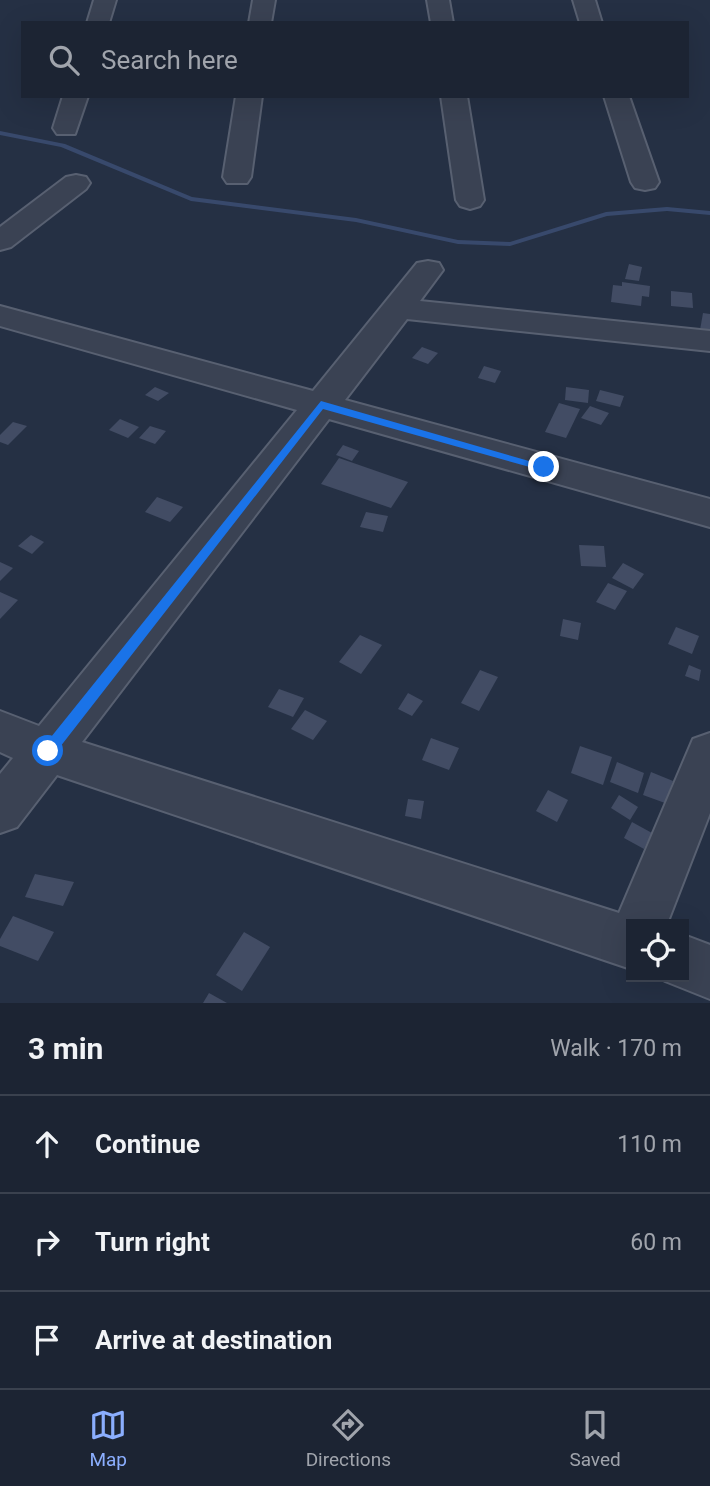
<!DOCTYPE html>
<html lang="en">
<head>
<meta charset="utf-8">
<style>
	body { margin:0; font-family:Roboto,sans-serif; background:#29303f; color:#f1f3f6 }
	.controls { position:absolute; right:21px; bottom:21px; display:grid; overflow:hidden; border-radius:0px; box-shadow:0 7px 28px #0002 }
	.controls button { width:63px; height:63px; display:grid; place-items:center; padding:0; border:0; border-bottom:2px solid #3a414e; background:#1c2433; color:#f1f3f6; font:35px sans-serif }
	.stop { position:absolute; width:21px; height:21px; margin:-16px; border:5px solid #1a73e8; border-radius:50%; background:#fff }
	.stop.end { background:#1a73e8; border-color:#fff; box-shadow:0 2px 7px #0008 }
	.list { margin:0; padding:0; list-style:none }
	h2 { display:flex; justify-content:space-between; align-items:center; height:91px; margin:0; padding:0 28px; font-size:30px }
	h2 small { font-size:23px; font-weight:400; color:#a0a4ac }
	.list li { display:grid; grid-template-columns:46px 1fr auto; gap:21px; align-items:center; box-sizing:border-box; height:98px; padding:0 28px; border-top:2px solid #3a414e }
	.list b { display:block; font-size:26px; white-space:nowrap }
	.list em { font-size:23px; font-style:normal; color:#a0a4ac }
	.icon { flex:none; width:38px; height:38px; fill:none; stroke:currentColor; stroke-width:2; stroke-linecap:round; stroke-linejoin:round }
	.map { position:relative; flex:none; width:710px; height:1003px; overflow:hidden }
	.search { position:absolute; background:#1c2433; box-shadow:0 7px 28px #0002; left:21px; right:21px; top:21px; height:77px; display:flex; align-items:center; gap:18px; box-sizing:border-box; padding:0 24px; border-radius:0px; color:#a0a4ac; font-size:26px }
	.sheet { height:385px; background:#1c2433 }
	nav { display:flex; justify-content:space-around; align-items:center; box-sizing:border-box; height:98px; border-top:2px solid #3a414e; background:#1c2433; font-size:19px; color:#a0a4ac }
	nav a { display:grid; justify-items:center; gap:4px }
	nav .on { color:#8baefe }
	.map>svg:first-child { display:block }
	.lines { fill:none; stroke-linecap:round; stroke-linejoin:round }
	.stream { fill:#38496c; fill-rule:evenodd }
	.building { fill:#424c64 }
	.minor-casing { stroke:#586071; stroke-width:4 }
	.minor { fill:#3a4253; fill-rule:evenodd }
	.route { fill:#1a73e8 }
</style>
</head>
<body>
<div class="map">
<svg width="710" height="1003" viewBox="0 0 710 1003">
	<rect width="100%" height="100%" fill="#253044"/>
	<g class="lines">
		<!-- stream -->
		<path class="stream" d="M0,131l65,13 127,53 164,21 102,22 52,2 96,-30 61,-5 43,4v4l-43,-4 -60,5 -97,30 -52,-2 -102,-22 -165,-21 -130,-54 -61,-12z"/>
	</g>
	<!-- building -->
	<g class="building">
		<path d="M629,264l13,3 -3,14 -14,-2z"/>
		<path d="M622,282l28,4 -1,11 -7,-1 -1,10 -30,-4 2,-17 9,1z"/>
		<path d="M671,291l21,2 1,15 -22,-2z"/>
		<path d="M703,313l7,1v18l-10,-2z"/>
		<path d="M422,347l16,6 -10,11 -16,-6z"/>
		<path d="M484,366l17,5 -6,12 -17,-5z"/>
		<path d="M155,387l14,6 -11,8 -13,-6z"/>
		<path d="M566,387l23,3 -1,13 -23,-3z"/>
		<path d="M600,390l24,6 -4,11 -24,-6z"/>
		<path d="M559,403l21,6 -14,29 -21,-6z"/>
		<path d="M590,406l19,7 -8,12 -20,-7z"/>
		<path d="M120,419l19,8 -11,11 -19,-8z"/>
		<path d="M13,422l14,4 -19,19 -8,-3v-7z"/>
		<path d="M150,426l16,5 -11,13 -16,-6z"/>
		<path d="M343,445l16,6 -7,10 -16,-6z"/>
		<path d="M339,458l69,24 -17,26 -70,-24z"/>
		<path d="M157,497l26,10 -13,15 -25,-10z"/>
		<path d="M366,512l22,4 -5,16 -23,-5z"/>
		<path d="M31,535l13,7 -12,12 -14,-8z"/>
		<path d="M579,545l25,1 2,21 -25,-1z"/>
		<path d="M0,562l13,6 -13,13z"/>
		<path d="M623,563l21,11 -11,15 -21,-11z"/>
		<path d="M608,583l19,8 -12,19 -19,-8z"/>
		<path d="M0,592l18,8 -18,19z"/>
		<path d="M563,619l18,4 -3,17 -18,-4z"/>
		<path d="M676,627l23,9 -7,18 -24,-10z"/>
		<path d="M360,635l22,10 -21,29 -22,-12z"/>
		<path d="M689,665l12,5 -2,11 -14,-5z"/>
		<path d="M480,670l18,7 -19,34 -18,-8z"/>
		<path d="M279,689l25,9 -11,19 -25,-10z"/>
		<path d="M408,693l15,8 -11,15 -14,-7z"/>
		<path d="M305,710l22,11 -14,19 -22,-11z"/>
		<path d="M431,738l28,10 -10,22 -27,-10z"/>
		<path d="M580,746l32,11 -9,28 -32,-12z"/>
		<path d="M617,762l27,11 -6,20 -28,-11z"/>
		<path d="M651,772l22,9 -8,22 -22,-8z"/>
		<path d="M548,790l20,10 -11,22 -21,-11z"/>
		<path d="M619,795l19,12 -8,13 -19,-12z"/>
		<path d="M408,799l16,2 -3,18 -16,-3z"/>
		<path d="M632,822l20,11 -8,16 -20,-11z"/>
		<path d="M35,874l39,8 -11,24 -38,-9z"/>
		<path d="M13,916l41,16 -16,29 -38,-15v-7z"/>
		<path d="M244,932l26,15 -28,44 -26,-16z"/>
		<path d="M209,993l18,10h-24z"/>
	</g>
	<g class="lines">
		<!-- minor casing -->
		<g class="minor-casing">
			<g id="minor">
				<path d="M94,0h22l-7,23h-22z"/>
				<path d="M253,0h22l-4,23h-22z"/>
				<path d="M427,0h22l4,23h-22z"/>
				<path d="M573,0h22l7,23h-22z"/>
				<path d="M63,96h25l-13,38h-18l-4,-6z"/>
				<path d="M236,96h26l-11,81 -4,6h-20l-4,-6z"/>
				<path d="M441,96h26l17,104 -4,6 -10,3 -10,-3 -4,-6z"/>
				<path d="M604,96h25l30,86 -4,6 -10,2 -10,-2 -4,-6z"/>
				<path d="M76,175l10,2 4,6 -4,6 -75,58 -11,3v-23l66,-50z"/>
				<path d="M428,261l11,2 4,7 -23,31 290,30v20l-303,-32 -62,81 365,99v28l-381,-108 -247,323 537,171 74,-174 17,-6v80l-43,111h-36v45l-574,-194 -40,52 -17,6v-59l13,-16 -13,-6v-41l39,15 258,-316 -297,-84v-20l313,85 104,-128z"/>
				<path d="M684,935l26,10v54l-45,-18 -2,-4h21z"/>
			</g>
		</g>
		<!-- minor -->
		<use href="#minor" class="minor"/>
	</g>
	<!-- route -->
	<path class="route" d="M321,401l229,66 -6,4 -221,-62 -270,347h-10v-9z"/>
</svg>
<div class="controls">
<button><svg class="icon" aria-label="locate" viewBox="0 0 24 24"><circle cx="12" cy="12" r="6"/><path d="M12 2v4M12 18v4M2 12h4M18 12h4"/></svg></button>
</div>
<div class="stop" style="left:48px;top:751px"></div>
<div class="stop end" style="left:544px;top:467px"></div>
<div class="search"><svg class="icon" aria-label="search" viewBox="0 0 24 24"><circle cx="10" cy="10" r="6"/><path d="M15 15l6 6"/></svg>Search here</div>
</div>
<section class="sheet">
<h2>3 min<small>Walk · 170 m</small></h2>
<ul class="list">
<li><svg class="icon" aria-label="ahead" viewBox="0 0 24 24"><path d="M12 20V5M6 11l6-6 6 6"/></svg><div><b>Continue</b></div><em>110 m</em></li>
<li><svg class="icon" aria-label="right" viewBox="0 0 24 24"><path d="M7 20v-9h11M14 6l5 5-5 5"/></svg><div><b>Turn right</b></div><em>60 m</em></li>
<li><svg class="icon" aria-label="arrive" viewBox="0 0 24 24"><path d="M6 21V4h12l-3 4 3 4H6"/></svg><div><b>Arrive at destination</b></div></li>
</ul>
</section>
<nav>
<a class="on"><svg class="icon" aria-label="map" viewBox="0 0 24 24"><path d="M3 6l6-2 6 2 6-2v14l-6 2-6-2-6 2zM9 4v14M15 6v14"/></svg>Map</a>
<a><svg class="icon" aria-label="directions" viewBox="0 0 24 24"><path d="M12 3l9 9-9 9-9-9zM9 14v-3h6M13 9l2 2-2 2"/></svg>Directions</a>
<a><svg class="icon" aria-label="saved" viewBox="0 0 24 24"><path d="M7 4h10v16l-5-4-5 4z"/></svg>Saved</a>
</nav>
</body>
</html>
